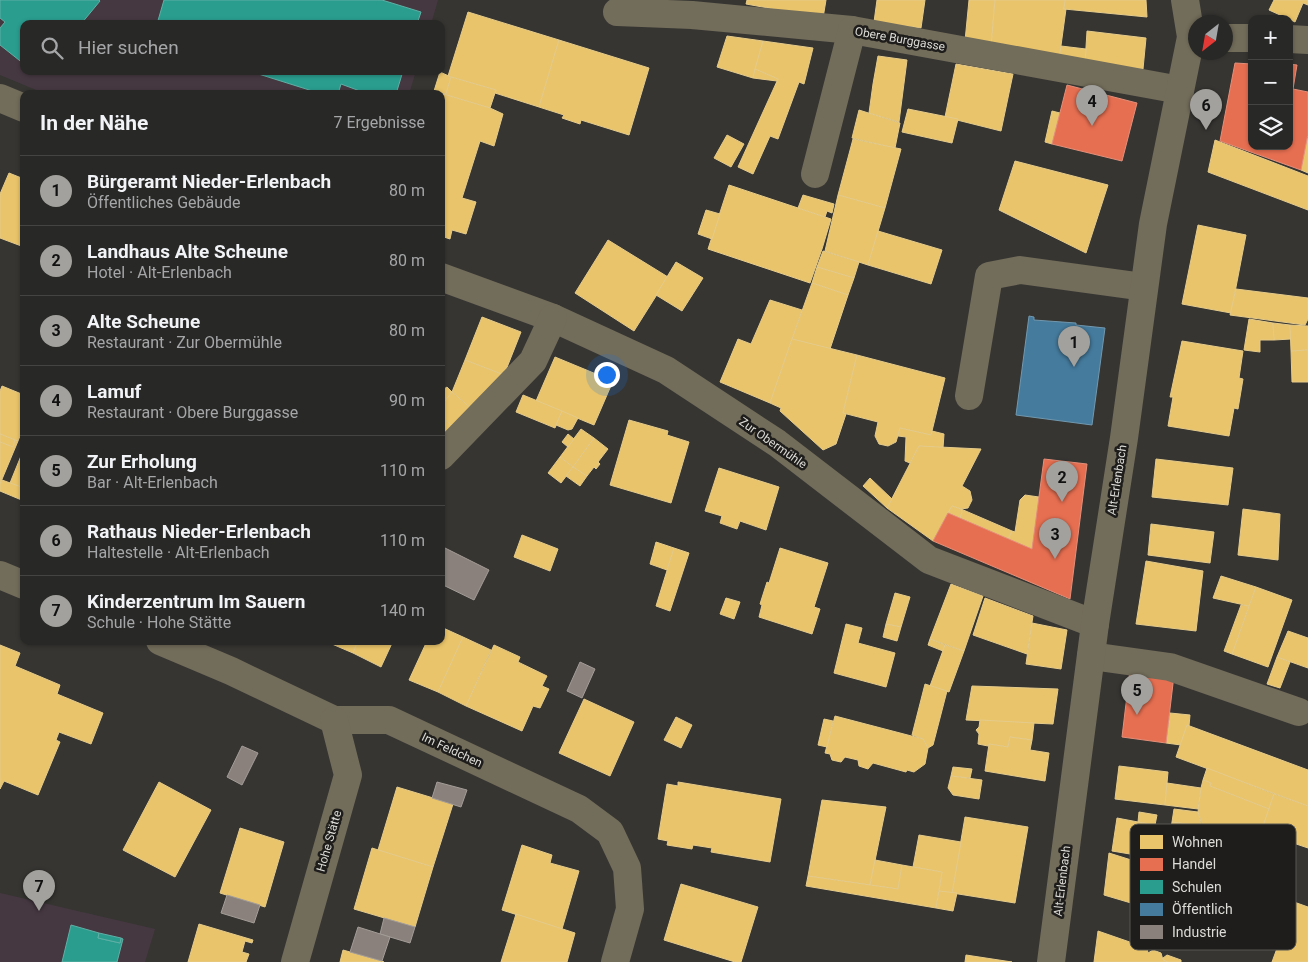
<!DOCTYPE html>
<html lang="de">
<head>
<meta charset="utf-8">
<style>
	body { margin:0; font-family:Roboto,sans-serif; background:#30302e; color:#f1f3f6 }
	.controls { position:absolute; right:15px; top:15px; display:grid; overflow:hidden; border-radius:10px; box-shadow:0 1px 4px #0004 }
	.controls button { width:45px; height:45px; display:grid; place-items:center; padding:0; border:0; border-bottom:1px solid #444443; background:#282826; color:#f1f3f6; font:25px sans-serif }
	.compass { position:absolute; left:1188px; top:15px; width:45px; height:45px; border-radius:50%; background:#282826; box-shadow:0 1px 4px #0004; rotate:211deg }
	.you { position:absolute; left:606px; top:374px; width:18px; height:18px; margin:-12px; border:4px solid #fff; border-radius:50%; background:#1a73e8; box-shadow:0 0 0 8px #1a73e833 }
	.badge { display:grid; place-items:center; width:32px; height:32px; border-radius:50%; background:#a2a19d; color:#111; font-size:16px; font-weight:700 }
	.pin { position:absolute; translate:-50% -41px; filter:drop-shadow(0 1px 2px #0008) }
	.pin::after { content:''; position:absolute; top:26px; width:18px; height:15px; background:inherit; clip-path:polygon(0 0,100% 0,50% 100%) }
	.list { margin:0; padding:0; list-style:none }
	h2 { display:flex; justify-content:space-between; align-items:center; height:65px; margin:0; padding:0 20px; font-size:21px }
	h2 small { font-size:16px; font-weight:400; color:#a5a6a7 }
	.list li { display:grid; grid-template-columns:32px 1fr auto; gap:15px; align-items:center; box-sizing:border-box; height:70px; padding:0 20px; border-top:1px solid #444443 }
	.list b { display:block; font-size:19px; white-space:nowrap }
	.list p { margin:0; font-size:16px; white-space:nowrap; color:#a5a6a7 }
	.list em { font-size:16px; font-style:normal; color:#a5a6a7 }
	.icon { flex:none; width:28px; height:28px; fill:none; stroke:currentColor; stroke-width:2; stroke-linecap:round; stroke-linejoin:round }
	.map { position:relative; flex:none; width:1308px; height:962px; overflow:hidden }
	.search { position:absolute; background:#282826; box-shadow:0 1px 4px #0004; left:20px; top:20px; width:425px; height:55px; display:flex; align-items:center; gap:12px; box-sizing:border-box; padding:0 18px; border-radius:10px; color:#a5a6a7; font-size:19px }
	.panel { position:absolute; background:#282826; box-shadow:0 1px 4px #0004; left:20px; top:90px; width:425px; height:555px; border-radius:10px }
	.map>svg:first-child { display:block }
	.education { fill:#463841 }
	.homes { fill:#e9c46a; stroke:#e5cb8b }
	.shops { fill:#e76f51; stroke:#e48f79 }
	.schools { fill:#2a9d8f; stroke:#5fb0a5 }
	.public { fill:#457b9d; stroke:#7298ae }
	.industry { fill:#8a817c; stroke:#a39c97 }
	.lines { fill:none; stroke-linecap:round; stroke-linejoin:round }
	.minor { stroke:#726c5a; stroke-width:28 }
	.labels { text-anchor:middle; stroke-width:5; stroke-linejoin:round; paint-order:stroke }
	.street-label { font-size:12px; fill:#dcdbd7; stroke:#1e1d1b }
	.key { fill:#1e1d1b; stroke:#575653; stroke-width:1 }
	.key-label { font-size:14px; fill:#dcdbd7 }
</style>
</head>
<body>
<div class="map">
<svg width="1308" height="962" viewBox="0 0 1308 962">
	<rect width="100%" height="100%" fill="#363532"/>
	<!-- education -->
	<g class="education">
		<path d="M0,0h438l-7,24h-407v47h392l-7,23h-363l-46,-19z"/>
		<path d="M0,893l155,36 -10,33h-145z"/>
	</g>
	<!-- homes -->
	<g class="homes">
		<path d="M747,0h79l-3,18 -77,-14z"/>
		<path d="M877,0h48l-4,28 -47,-6z"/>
		<path d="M969,0h26l-4,47 -26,-6z"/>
		<path d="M995,0h70l-1,9h2l-7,51 -68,-13z"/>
		<path d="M1065,0h81l1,17 -83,-8z"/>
		<path d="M1274,0h34v5l-5,-2 -8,19 -6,-3 -20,-9z"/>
		<path d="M468,12l91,28 -20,67 -44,-14 1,-3 -48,-14z"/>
		<path d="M1087,31l59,7 -3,31 -58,-6z"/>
		<path d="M727,36l36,5 -10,37 -36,-11z"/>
		<path d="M559,40l90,28 -20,67 -48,-15 -1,4 -18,-6 2,-3 -25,-8z"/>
		<path d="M763,41l50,7 -9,36 -5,-2 -21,57 -8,-3 -17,38 -15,-7 40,-88 -23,-10z"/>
		<path d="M1061,46l25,3 -1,14 -26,-3z"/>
		<path d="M878,56l29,4 -8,62 -30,-9 4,-29z"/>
		<path d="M956,64l57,10 -12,57 -56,-14z"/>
		<path d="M755,69l23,10 -1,2 -24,-3z"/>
		<path d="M440,72l11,5 -5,17 -12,-3z"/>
		<path d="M451,77l45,13 -6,18 -47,-14h3z"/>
		<path d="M443,94l47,14 13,6 -9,32 -14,-5 -18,57 14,4 -10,32 -14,-4 -2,9 -9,-3v-137z"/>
		<path d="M908,109l50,10 -6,24 -50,-11z"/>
		<path d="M859,110l41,13 -5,25 -43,-10z"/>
		<path d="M1052,111l8,2 -8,31 -7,-2z"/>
		<path d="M727,135l17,9 -13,23 -17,-9z"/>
		<path d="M1307,138h1v35l-7,-3z"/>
		<path d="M853,139l48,10 -16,59 -47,-13z"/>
		<path d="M1215,140l93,36v34l-100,-38z"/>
		<path d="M1015,161l93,24 -22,68 -87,-43z"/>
		<path d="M9,173l15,6v68l-24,-9v-44z"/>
		<path d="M729,185l102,34 -9,30 -12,34 -102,-34z"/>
		<path d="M803,195l31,9 -2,9 -5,-2 -2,6 -27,-9z"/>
		<path d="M838,195l47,13 -17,57 -43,-14z"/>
		<path d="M706,210l14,4 -8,25 -14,-5z"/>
		<path d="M1198,225l48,10 -15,78 -49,-9z"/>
		<path d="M878,231l64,19 -11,34 -63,-19z"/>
		<path d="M608,240l60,37 -34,54 -59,-38z"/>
		<path d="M823,251l36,11 -5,16 -37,-11z"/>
		<path d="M676,262l27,16 -21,33 -26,-16z"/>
		<path d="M817,267l37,11 -6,17 -36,-12z"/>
		<path d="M812,283l36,12 -18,54 -38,-10z"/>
		<path d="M1236,289l72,9v21l-3,6 -75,-10z"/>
		<path d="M770,300l32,10 -32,93 -50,-21 18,-43 13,5z"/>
		<path d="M482,317l39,15 -17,43 -39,-15z"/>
		<path d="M1249,319l24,4 1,17h-14v12l-16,-2z"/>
		<path d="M1273,323l17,2 1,14 -17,1z"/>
		<path d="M1290,325l18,1v24l-17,1z"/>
		<path d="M792,339l65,16 -14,58 3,1 -10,30 -13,6 -43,-39 1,-3 -11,-5z"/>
		<path d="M1182,341l61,10 -4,27 4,1 -5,30 -4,-1 -5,28 -61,-10 5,-29h-3z"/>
		<path d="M1308,350v32h-16l-1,-31z"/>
		<path d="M857,355l88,23 -14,57 -31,-7 -4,14 -8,4 -9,-2 -4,-8 3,-14 -35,-9z"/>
		<path d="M555,357l58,24 -19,44 -58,-24z"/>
		<path d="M465,360l39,15 -32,34 -20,-17z"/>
		<path d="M2,386l22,9v31l-6,15 -18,-7v-43z"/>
		<path d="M447,387l5,5 -11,14v-15z"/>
		<path d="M452,392l20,17 -19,18 -12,-11v-10z"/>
		<path d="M523,395l39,16 -7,17 -39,-16z"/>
		<path d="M562,411l16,7 -6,11 -4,1 -12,-5z"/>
		<path d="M441,416l12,11 -12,13z"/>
		<path d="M629,420l39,11 -1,4 22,7 -18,61 -61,-18z"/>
		<path d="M900,428l31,7 1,-4 12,3 -1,14 -24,-2 -9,17 -5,-2 1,-24 -8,-1z"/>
		<path d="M581,429l13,9 -21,29 -13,-10z"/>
		<path d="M0,434l15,6 -2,7 -13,-5z"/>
		<path d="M568,434l6,5 -6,8 -6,-5z"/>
		<path d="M594,438l14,11 -10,13 2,2 -4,5 -2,-2 -7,9 -14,-9z"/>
		<path d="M15,440l3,1 -18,43v-42l13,5z"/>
		<path d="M919,446l62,3 -19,37 8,5 2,9 -4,8 -7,1 -9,-3 -19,35 -46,-33z"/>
		<path d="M23,451l1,1v36l-14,-5z"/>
		<path d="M560,457l13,10 -12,16 -13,-10z"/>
		<path d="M1156,459l77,9 -5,37 -76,-8z"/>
		<path d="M573,467l14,9 -7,10 -14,-10z"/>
		<path d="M719,468l60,19 -13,43 -26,-9 -3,8 -17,-6 2,-7 -17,-5z"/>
		<path d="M870,478l22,21 -5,9 -24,-22z"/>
		<path d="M2,480l22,8v13l-24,-10v-7z"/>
		<path d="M1025,495l14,2 -7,52 -24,-10 4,-8 3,1 5,-32z"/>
		<path d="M952,506l9,3 1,3 -2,6 -12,-5z"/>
		<path d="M961,509l51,22 -4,8 -48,-21 2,-6z"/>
		<path d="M1243,509l37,5 -2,46 -40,-5z"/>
		<path d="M1151,524l63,8 -4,31 -62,-8z"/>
		<path d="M522,535l36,14 -8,22 -36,-14z"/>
		<path d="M656,542l18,6 -7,22 -17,-6z"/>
		<path d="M674,548l15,5 -19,58 -14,-5z"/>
		<path d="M780,548l48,15 -14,44 6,2 -8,25 -53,-17 3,-12 -2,-1 7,-22 2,1z"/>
		<path d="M1146,561l57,10 -7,60 -60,-7z"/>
		<path d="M1221,576l35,11 -7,19 -36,-8z"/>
		<path d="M951,584l32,12 -19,55 -34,-12z"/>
		<path d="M1256,587l36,13 -24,67 -36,-13z"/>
		<path d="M895,593l15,4 -9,30 -15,-3z"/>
		<path d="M726,598l14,4 -6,17 -14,-5z"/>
		<path d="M985,598l48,18 -6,38 -54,-19z"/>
		<path d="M1241,605l8,1 -17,48 -8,-3z"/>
		<path d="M1032,623l35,7 -6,39 -35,-5z"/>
		<path d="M846,624l16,4 -4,15 37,10 -9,34 -52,-14z"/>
		<path d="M886,624l15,3 -4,14 -14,-4z"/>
		<path d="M441,627l22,10 -25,55 -29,-12 18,-39h14z"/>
		<path d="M1288,631l20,7v30l-31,-11z"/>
		<path d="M463,637l28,13 -25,56 -28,-14z"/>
		<path d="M930,639l15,6 -2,6 -15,-6z"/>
		<path d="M325,641h33l-5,12z"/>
		<path d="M358,641h35l-12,26 -28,-14z"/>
		<path d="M0,645l20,8 -5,13 45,19 -3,9 46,19 -12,31 -32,-12 -3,8 4,2 -22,53 -34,-14 -4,8z"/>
		<path d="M494,645l26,12 -2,5 29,14 -5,10 7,3 -9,19 -7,-2 -11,25 -56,-25z"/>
		<path d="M945,645l19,6 -15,41 -19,-6z"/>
		<path d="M1277,657l13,5 -10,26 -13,-4z"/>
		<path d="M925,684l22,7 -14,54 -5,3 -5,-9 -11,-4z"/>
		<path d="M972,686l86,3 -5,35 -87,-4z"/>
		<path d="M584,699l50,23 -24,54 -51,-23z"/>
		<path d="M1170,713l20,2 -1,11 -2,-1 -6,20 -15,-2z"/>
		<path d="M835,716l88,23 5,9 -3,16 -11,8 -7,-2 -1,2 -33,-9 -5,6 -9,-3 -1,-6 -13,-3 -4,5 -9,-2 -2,-6 -5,-1z"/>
		<path d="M676,717l16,8 -11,23 -17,-8z"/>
		<path d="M824,719l9,2 -6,26 -9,-2z"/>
		<path d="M980,720l54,3 -2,17 -22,-3 -2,10 -19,-3 -1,2 -10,-2 1,-10 -3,-4 3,-3z"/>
		<path d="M1187,725l121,45v36l-132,-49z"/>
		<path d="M1010,737l22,3 -2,10 19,3 -4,28 -60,-10 4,-27 19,3z"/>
		<path d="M1119,766l49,6 -3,33 -50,-6z"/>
		<path d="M953,767l19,2 -2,9 -19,-2z"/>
		<path d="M1207,768l67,26 -5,15 -59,-23 1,-3 -8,-3z"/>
		<path d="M951,776l31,4 -3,19 -26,-4 -5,-7z"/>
		<path d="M1203,780l8,3 -1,3 59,23 -13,38 -52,-18 -6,-17 3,-24z"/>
		<path d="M159,782l52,28 -36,67 -52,-27z"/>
		<path d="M678,782l103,17 -11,63 -59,-10 1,-4 -19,-3 -1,4 -25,-4 1,-4 -10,-2 9,-55 11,2z"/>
		<path d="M1167,783l34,5 -3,21 -33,-4z"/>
		<path d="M397,787l56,17 -20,63 -55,-17z"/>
		<path d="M1274,794l34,12v42l-47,-16z"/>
		<path d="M822,800l64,7 -16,78 -62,-9z"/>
		<path d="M1174,809l24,3 4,14 -30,-4z"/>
		<path d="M1139,812l18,3 -2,10 -17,-3z"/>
		<path d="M965,817l63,10 -13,76 -63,-10z"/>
		<path d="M1117,818l58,11 -5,34 -22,-4v-2l-36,-6z"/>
		<path d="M1172,822l30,4 2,3 2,1 -6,20 -27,-8 2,-13 -4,-1z"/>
		<path d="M240,828l44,14 -19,65 -45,-14z"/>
		<path d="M919,835l42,7 -9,51 -13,-2 3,-19 -29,-5z"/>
		<path d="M522,845l30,10 -2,8 29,8 -17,58 -60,-19z"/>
		<path d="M372,848l61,19 -18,60 -61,-18z"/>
		<path d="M1109,853l105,33 -12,38 -98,-29z"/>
		<path d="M875,860l27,5 -4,24 -28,-4z"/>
		<path d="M902,865l40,7 -6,36 -130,-22 2,-10 90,13z"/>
		<path d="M681,884l77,23 -17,55h-6l-71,-22z"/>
		<path d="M939,891l18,2 -4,18 -17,-3z"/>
		<path d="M1294,902l14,5v55h-36z"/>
		<path d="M516,914l59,19 -8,29h-66z"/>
		<path d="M199,924l54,16 -1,3 -7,-2 -3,11 7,2 -3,8h-58z"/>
		<path d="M1098,931l49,17 1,5 5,-3 8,3 2,7 5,2h-74z"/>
		<path d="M343,950l7,2 34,10h-44z"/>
		<path d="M966,955l46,7h-47z"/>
		<path d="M1167,955l14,5v2h-13l-5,-2v-2z"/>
	</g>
	<!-- shops -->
	<g class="shops">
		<path d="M1235,63l17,1v82h37v-82l8,1 -4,24 15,3v42l-7,36 -81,-29z"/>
		<path d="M1067,85l70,18 -15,58 -70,-17z"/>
		<path d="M1044,459l43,5 -17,135 -137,-58 15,-28 84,36z"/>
		<path d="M1130,670l44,5 -8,68 -44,-6z"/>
	</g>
	<!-- schools -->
	<g class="schools">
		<path d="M0,0h99l1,1 -19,23h-57v40l-24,-19v-17l5,-6 -5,-4z"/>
		<path d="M164,0h218l39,12 -4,12h-260z"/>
		<path d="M249,71h154l-7,23h-37l1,-3 -19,-7 -3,10h-16z"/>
		<path d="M71,925l28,8 -1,5 22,5 1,-5 2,1 -6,23h-55z"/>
		<path d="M99,933l22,5 -1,5 -22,-5z"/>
	</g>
	<!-- public -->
	<path class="public" d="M1029,316l5,1v3l42,3v2l29,3 -13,97 -76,-10z"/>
	<!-- industry -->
	<g class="industry">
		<path d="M441,546l48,24 -15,30 -33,-16z"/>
		<path d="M580,662l15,7 -13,29 -15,-7z"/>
		<path d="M242,746l16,7 -16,32 -15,-8z"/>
		<path d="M437,782l30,8 -6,17 -29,-9z"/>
		<path d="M227,895l33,10 -6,18 -33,-10z"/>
		<path d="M384,918l31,9 -5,16 -30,-9z"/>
		<path d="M358,927l32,10 -8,24 -32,-9z"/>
	</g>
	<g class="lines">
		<!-- minor -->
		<g class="minor">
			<path d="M617,12l75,3 160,15 328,60"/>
			<path d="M1226,38h26"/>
			<path d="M1289,39l19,1"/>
			<path d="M0,98l24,10"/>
			<path d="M815,174l37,-144"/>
			<path d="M441,277l112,41 113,52 111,73 152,117 166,64"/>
			<path d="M969,396l20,-120 31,-6 124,17"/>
			<path d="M441,456l92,-95 20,-43"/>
			<path d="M0,575l24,10"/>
			<path d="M160,641l71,30 103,49h55l190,89 31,23 17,36 3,41 -15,53"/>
			<path d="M1091,656l79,11 129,45"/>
			<path d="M295,962l53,-187 -14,-55"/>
			<path d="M1051,962l44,-338 29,-186 29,-214 38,-187 -6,-37"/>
		</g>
	</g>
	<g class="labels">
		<!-- street labels -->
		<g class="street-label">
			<text transform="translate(900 39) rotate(10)" y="4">Obere Burggasse</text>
			<text transform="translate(773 443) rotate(35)" y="4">Zur Obermühle</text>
			<text transform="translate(1117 480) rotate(-81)" y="4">Alt-Erlenbach</text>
			<text transform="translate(452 750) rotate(25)" y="4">Im Feldchen</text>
			<text transform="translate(329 841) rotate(-74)" y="4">Hohe Stätte</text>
			<text transform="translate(1062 881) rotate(-83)" y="4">Alt-Erlenbach</text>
		</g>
	</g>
	<!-- legend -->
	<rect x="1130" y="824" width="166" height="126" rx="8" class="key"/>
	<rect x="1140" y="835" width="23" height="14" fill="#e9c46a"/>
	<rect x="1140" y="858" width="23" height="13" fill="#e76f51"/>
	<rect x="1140" y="880" width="23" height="14" fill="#2a9d8f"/>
	<rect x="1140" y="903" width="23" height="13" fill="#457b9d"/>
	<rect x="1140" y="925" width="23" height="14" fill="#8a817c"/>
	<g class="key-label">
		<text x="1172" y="847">Wohnen</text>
		<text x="1172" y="869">Handel</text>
		<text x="1172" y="892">Schulen</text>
		<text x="1172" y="914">Öffentlich</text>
		<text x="1172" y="937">Industrie</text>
	</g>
</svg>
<div class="controls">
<button>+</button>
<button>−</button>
<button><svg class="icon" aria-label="layers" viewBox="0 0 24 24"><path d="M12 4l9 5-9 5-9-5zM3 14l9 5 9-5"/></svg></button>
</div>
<svg class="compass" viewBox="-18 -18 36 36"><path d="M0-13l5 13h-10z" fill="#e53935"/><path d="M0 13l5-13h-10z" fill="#a5a6a7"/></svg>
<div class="you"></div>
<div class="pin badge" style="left:1074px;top:367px">1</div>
<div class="pin badge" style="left:1062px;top:502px">2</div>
<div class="pin badge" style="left:1055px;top:559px">3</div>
<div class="pin badge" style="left:1092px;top:126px">4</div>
<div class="pin badge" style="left:1137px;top:715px">5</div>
<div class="pin badge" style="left:1206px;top:130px">6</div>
<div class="pin badge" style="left:39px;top:911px">7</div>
<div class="search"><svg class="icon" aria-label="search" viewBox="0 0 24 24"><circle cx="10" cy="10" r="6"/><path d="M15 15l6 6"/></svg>Hier suchen</div>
<section class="panel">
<h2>In der Nähe<small>7 Ergebnisse</small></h2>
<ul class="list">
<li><span class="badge">1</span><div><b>Bürgeramt Nieder-Erlenbach</b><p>Öffentliches Gebäude</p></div><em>80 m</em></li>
<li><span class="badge">2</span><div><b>Landhaus Alte Scheune</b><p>Hotel · Alt-Erlenbach</p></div><em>80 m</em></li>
<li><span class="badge">3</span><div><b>Alte Scheune</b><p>Restaurant · Zur Obermühle</p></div><em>80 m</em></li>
<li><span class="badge">4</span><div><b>Lamuf</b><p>Restaurant · Obere Burggasse</p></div><em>90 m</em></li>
<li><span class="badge">5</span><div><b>Zur Erholung</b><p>Bar · Alt-Erlenbach</p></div><em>110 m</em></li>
<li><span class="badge">6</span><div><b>Rathaus Nieder-Erlenbach</b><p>Haltestelle · Alt-Erlenbach</p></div><em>110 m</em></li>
<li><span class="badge">7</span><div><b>Kinderzentrum Im Sauern</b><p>Schule · Hohe Stätte</p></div><em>140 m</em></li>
</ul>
</section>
</div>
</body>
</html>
